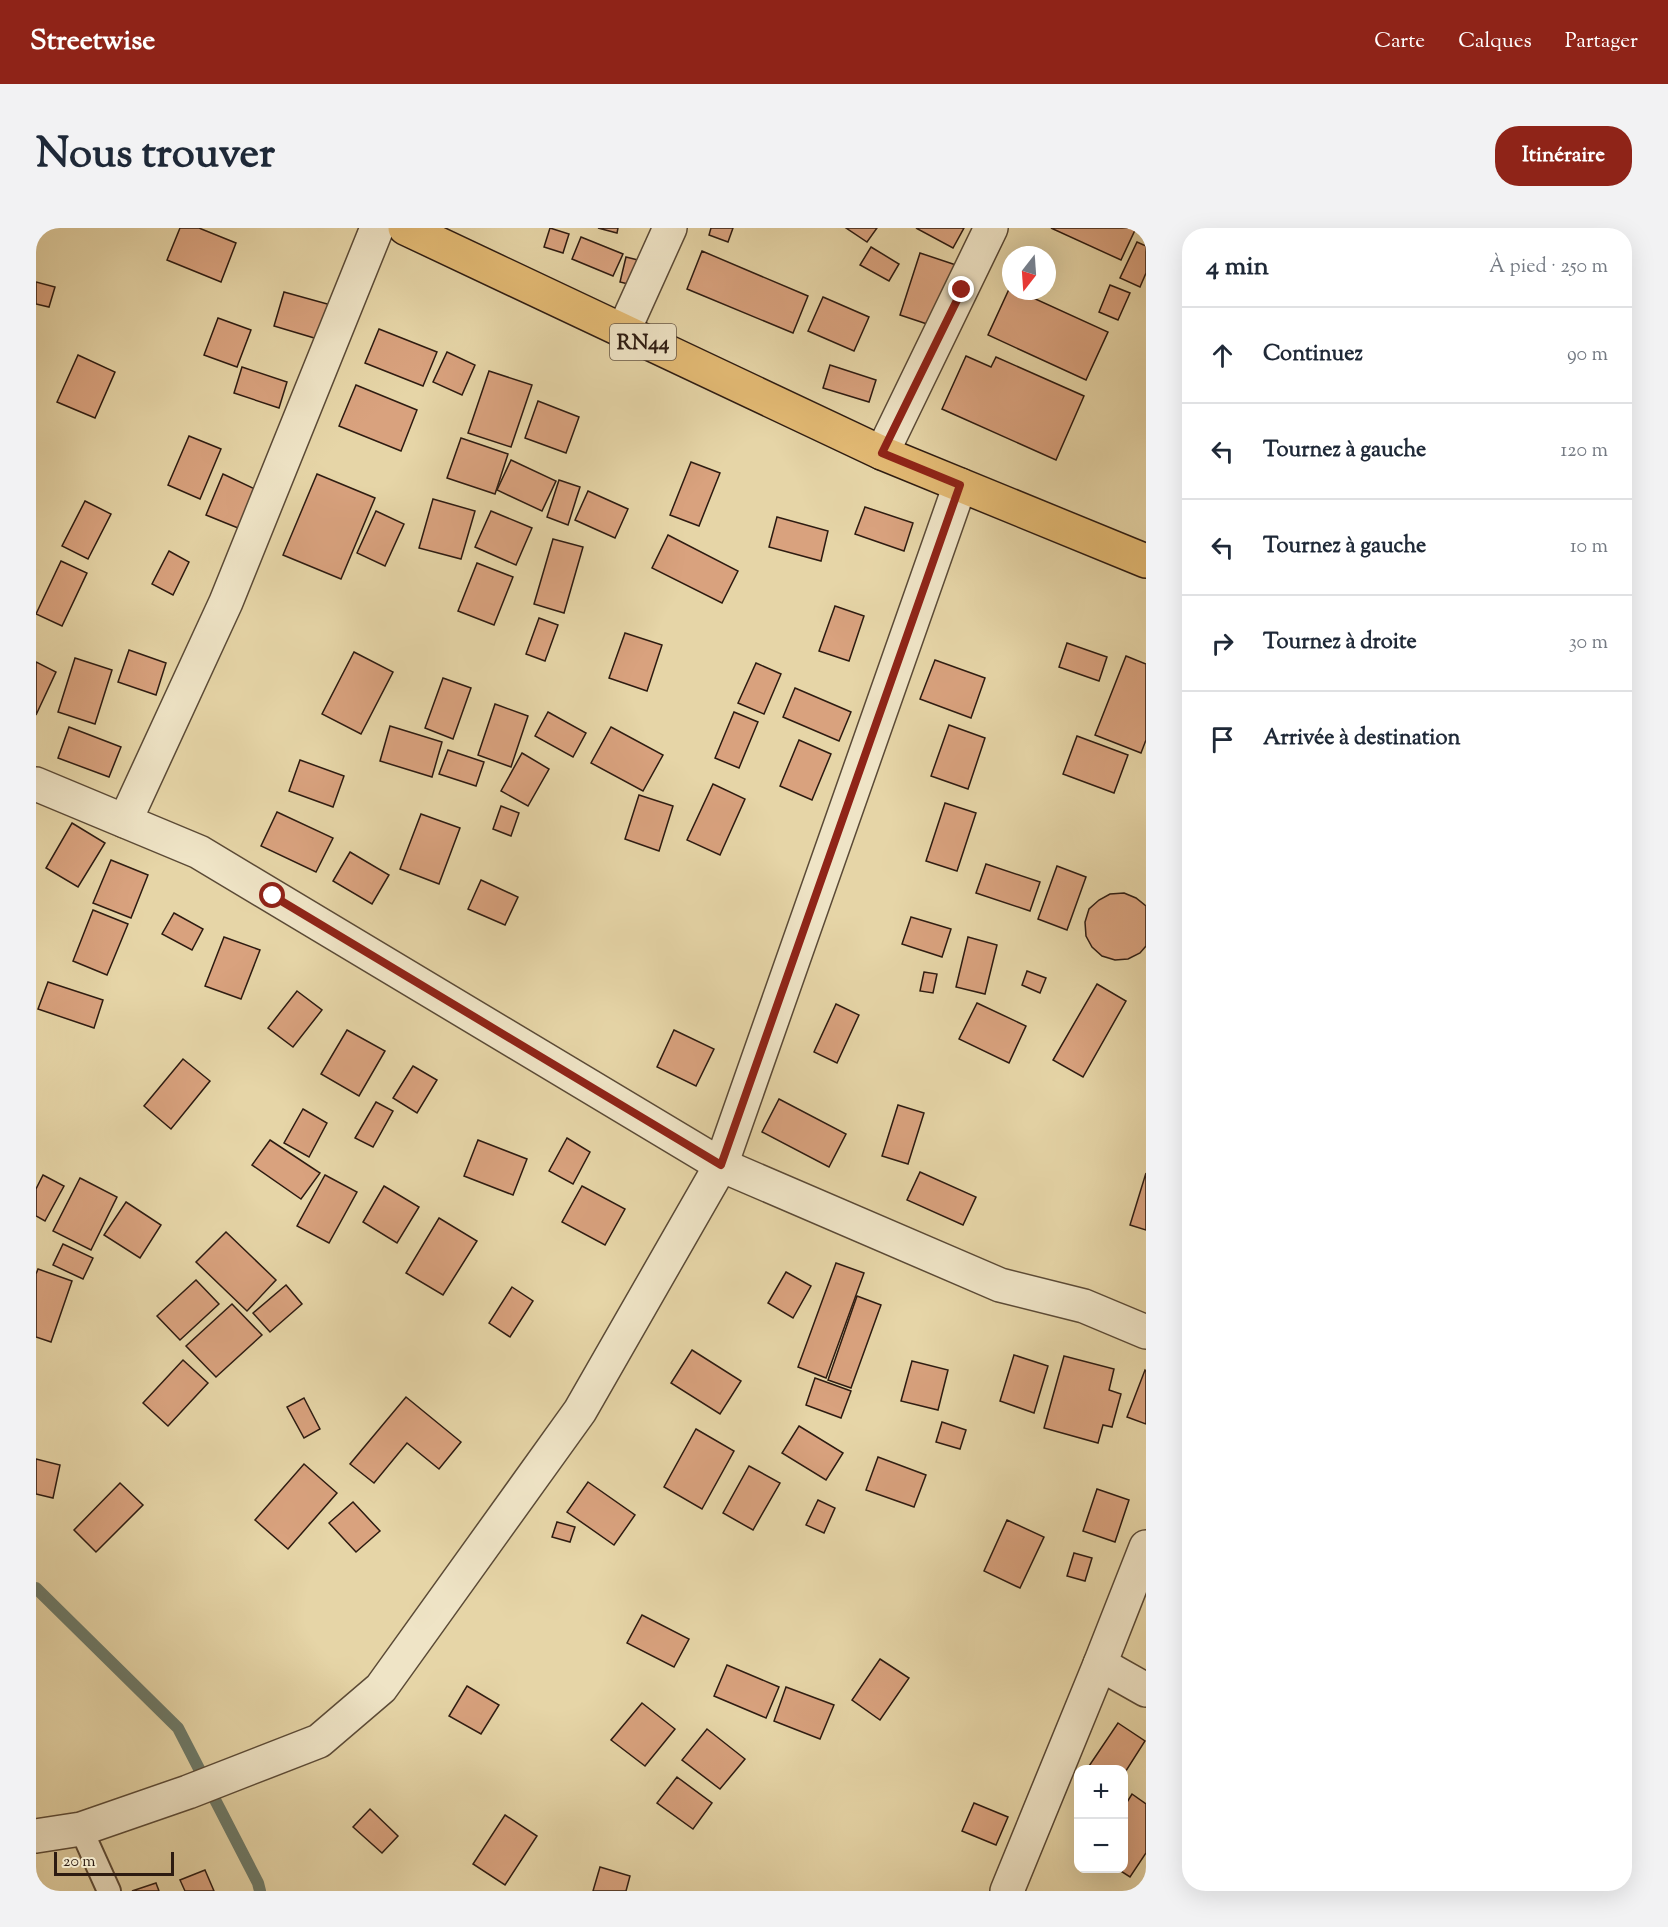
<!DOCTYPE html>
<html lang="fr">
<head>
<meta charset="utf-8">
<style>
	body { margin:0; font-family:"Sorts Mill Goudy",serif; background:#f2f2f3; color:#1f2937 }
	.controls { position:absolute; right:18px; bottom:18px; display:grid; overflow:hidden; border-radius:12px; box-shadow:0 6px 24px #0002 }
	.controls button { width:54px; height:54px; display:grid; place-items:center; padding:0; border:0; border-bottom:2px solid #e0e1e3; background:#fff; color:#1f2937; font:30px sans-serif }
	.compass { position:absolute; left:966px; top:18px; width:54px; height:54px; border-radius:50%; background:#fff; box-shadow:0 6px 24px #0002; rotate:197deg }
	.scale { position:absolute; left:18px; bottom:15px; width:120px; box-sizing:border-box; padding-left:6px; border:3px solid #2d1b11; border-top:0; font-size:16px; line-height:21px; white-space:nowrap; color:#2d1b11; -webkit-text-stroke:4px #efe4c6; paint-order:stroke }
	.stop { position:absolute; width:18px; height:18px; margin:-14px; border:4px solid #8f2418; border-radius:50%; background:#fff }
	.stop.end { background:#8f2418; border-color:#fff; box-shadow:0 2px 6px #0008 }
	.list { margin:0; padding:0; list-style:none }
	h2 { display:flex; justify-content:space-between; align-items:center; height:78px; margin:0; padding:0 24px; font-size:26px }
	h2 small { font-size:20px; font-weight:400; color:#747a83 }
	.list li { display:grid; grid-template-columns:39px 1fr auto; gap:18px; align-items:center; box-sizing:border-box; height:96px; padding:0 24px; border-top:2px solid #e0e1e3 }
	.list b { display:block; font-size:22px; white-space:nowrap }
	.list em { font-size:20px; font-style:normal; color:#747a83 }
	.icon { flex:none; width:33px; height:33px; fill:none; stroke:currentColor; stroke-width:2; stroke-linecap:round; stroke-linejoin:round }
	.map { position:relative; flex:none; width:1110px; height:1663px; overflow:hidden; border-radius:24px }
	header { display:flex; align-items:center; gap:36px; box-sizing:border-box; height:84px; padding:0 30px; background:#8f2418; color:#fff }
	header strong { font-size:28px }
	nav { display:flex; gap:33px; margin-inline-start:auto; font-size:21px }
	.intro { display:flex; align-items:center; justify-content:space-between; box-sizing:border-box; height:144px; padding:0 36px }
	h1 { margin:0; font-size:42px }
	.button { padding:15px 27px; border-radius:24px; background:#8f2418; color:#fff; font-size:21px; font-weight:700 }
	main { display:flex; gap:36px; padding:0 36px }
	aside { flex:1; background:#fff; border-radius:24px; box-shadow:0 6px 24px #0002 }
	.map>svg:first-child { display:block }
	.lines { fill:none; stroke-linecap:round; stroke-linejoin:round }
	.stream { stroke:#6d7a69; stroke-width:12 }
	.building { fill:#d9a27e; stroke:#2d1b11; stroke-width:1.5 }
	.service-casing { stroke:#5b4a36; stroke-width:26 }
	.minor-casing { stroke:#5b4a36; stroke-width:36 }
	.primary-casing { stroke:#2d1b11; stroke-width:36 }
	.service { stroke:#efe4c6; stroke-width:22 }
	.minor { stroke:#efe4c6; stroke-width:33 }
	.primary { stroke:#e3ba74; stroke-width:33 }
	.route { stroke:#8f2418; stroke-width:8 }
	.labels { text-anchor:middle; stroke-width:6; stroke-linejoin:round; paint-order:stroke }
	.shield { fill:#efe4c6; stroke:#675747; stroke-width:1.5 }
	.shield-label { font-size:21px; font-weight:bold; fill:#2d1b11 }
</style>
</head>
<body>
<header>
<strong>Streetwise</strong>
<nav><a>Carte</a><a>Calques</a><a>Partager</a></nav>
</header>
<div class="intro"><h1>Nous trouver</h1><a class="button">Itinéraire</a></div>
<main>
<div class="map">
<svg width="1110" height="1663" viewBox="0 0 1110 1663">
	<rect width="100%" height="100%" fill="#e6d5a7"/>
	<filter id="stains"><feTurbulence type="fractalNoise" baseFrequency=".00333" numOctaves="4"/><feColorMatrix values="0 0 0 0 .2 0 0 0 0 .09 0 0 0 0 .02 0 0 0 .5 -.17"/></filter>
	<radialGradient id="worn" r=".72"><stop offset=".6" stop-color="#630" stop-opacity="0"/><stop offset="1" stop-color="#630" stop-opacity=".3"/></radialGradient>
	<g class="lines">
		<!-- stream -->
		<path class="stream" d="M0,1360l142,140 80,155 2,8"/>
	</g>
	<!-- building -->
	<g class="building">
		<path d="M144,0h19l37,15 -15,39 -54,-22z"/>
		<path d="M514,0l19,6 -6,19 -19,-6z"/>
		<path d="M562,0h20l-1,5z"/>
		<path d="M675,0h22l-5,14 -19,-7z"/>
		<path d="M810,0h31l-10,14z"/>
		<path d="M880,0h48l-11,20z"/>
		<path d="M1015,0h85l-15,32z"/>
		<path d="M545,9l42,17 -10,22 -41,-17z"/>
		<path d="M1101,14l9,4v27l-6,14 -20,-9z"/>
		<path d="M835,19l28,17 -10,17 -29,-16z"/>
		<path d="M666,23l106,45 -15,37 -106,-44z"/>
		<path d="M884,25l36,12 -20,62 -36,-12z"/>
		<path d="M590,29l32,8 -6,25 -32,-8z"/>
		<path d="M0,54l19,5 -6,20 -13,-3z"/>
		<path d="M1074,57l20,8 -12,27 -19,-8z"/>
		<path d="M974,59l1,4h7l90,41 -22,48 -98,-45z"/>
		<path d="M248,64l47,13 -10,35 -47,-14z"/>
		<path d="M787,69l46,20 -15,34 -46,-20z"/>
		<path d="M182,90l33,12 -14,37 -33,-12z"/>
		<path d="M343,101l58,23 -14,34 -58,-23z"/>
		<path d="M411,124l28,13 -13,30 -29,-13z"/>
		<path d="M42,127l37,17 -20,46 -38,-16z"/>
		<path d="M930,128l25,11 5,-10 88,39 -28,64 -114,-51z"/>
		<path d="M794,137l46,15 -7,22 -46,-14z"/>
		<path d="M206,139l45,15 -8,26 -45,-15z"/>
		<path d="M453,143l43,14 -21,62 -43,-14z"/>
		<path d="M320,157l61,25 -16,41 -62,-25z"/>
		<path d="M502,173l41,16 -13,36 -41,-15z"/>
		<path d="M153,208l32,13 -21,50 -32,-14z"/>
		<path d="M425,210l47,16 -13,40 -48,-16z"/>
		<path d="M475,232l45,21 -14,30 -45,-21z"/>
		<path d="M655,234l29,11 -21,53 -29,-11z"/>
		<path d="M187,246l32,15 -17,39 -32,-13z"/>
		<path d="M281,246l58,24 -34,81 -58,-24z"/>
		<path d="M523,252l21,7 -12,38 -21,-8z"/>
		<path d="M552,263l40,18 -13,29 -40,-18z"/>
		<path d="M397,271l42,12 -14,48 -42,-11z"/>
		<path d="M49,273l26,13 -23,45 -26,-13z"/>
		<path d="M829,279l48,16 -9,28 -49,-17z"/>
		<path d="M340,283l28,13 -19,42 -28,-13z"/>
		<path d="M455,283l41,17 -16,37 -41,-18z"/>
		<path d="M741,289l51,14 -7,30 -52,-14z"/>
		<path d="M632,307l70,36 -16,32 -70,-35z"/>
		<path d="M517,311l30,8 -19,66 -30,-9z"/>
		<path d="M133,323l20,11 -16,33 -21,-11z"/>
		<path d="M25,333l26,12 -25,53 -26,-12z"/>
		<path d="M441,335l36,14 -19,48 -36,-14z"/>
		<path d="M799,378l29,10 -15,45 -30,-10z"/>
		<path d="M503,390l19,7 -13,36 -19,-7z"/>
		<path d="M589,405l37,12 -15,46 -38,-13z"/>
		<path d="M1031,415l40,14 -8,24 -40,-14z"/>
		<path d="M93,422l37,13 -10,32 -38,-13z"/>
		<path d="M318,424l39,20 -32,62 -39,-20z"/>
		<path d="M1090,428l20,8v76l-5,13 -46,-18z"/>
		<path d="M39,430l37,12 -17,54 -37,-12z"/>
		<path d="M899,432l50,18 -14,40 -51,-19z"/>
		<path d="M0,434l20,10 -20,43z"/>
		<path d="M720,435l25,11 -17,40 -26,-11z"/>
		<path d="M407,450l28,10 -18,51 -28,-11z"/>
		<path d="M759,460l56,24 -12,29 -56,-24z"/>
		<path d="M459,476l33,12 -17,51 -33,-12z"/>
		<path d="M512,484l38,21 -13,24 -38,-21z"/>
		<path d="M698,484l24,10 -19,46 -24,-10z"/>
		<path d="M913,497l36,13 -17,51 -37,-13z"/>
		<path d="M354,498l52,16 -10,35 -52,-16z"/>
		<path d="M33,499l52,20 -12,30 -51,-19z"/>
		<path d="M575,499l52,28 -20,36 -52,-28z"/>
		<path d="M1041,508l51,19 -14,38 -51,-19z"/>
		<path d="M763,512l32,14 -19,46 -32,-14z"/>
		<path d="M412,522l36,12 -8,24 -37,-12z"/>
		<path d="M486,525l27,16 -21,37 -27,-15z"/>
		<path d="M264,532l44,16 -11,31 -44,-16z"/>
		<path d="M677,556l32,15 -25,56 -33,-15z"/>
		<path d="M603,567l34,11 -14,45 -34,-12z"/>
		<path d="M909,575l31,10 -19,58 -31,-10z"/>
		<path d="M465,578l18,7 -8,23 -18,-7z"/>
		<path d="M241,584l56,26 -17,34 -55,-26z"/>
		<path d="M385,586l39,14 -21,56 -39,-15z"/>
		<path d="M36,595l33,20 -27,44 -32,-19z"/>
		<path d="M314,624l39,23 -17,29 -39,-23z"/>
		<path d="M75,632l37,15 -17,43 -38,-15z"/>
		<path d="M950,636l54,18 -10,29 -54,-18z"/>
		<path d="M1021,638l29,11 -19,53 -29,-11z"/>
		<path d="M445,652l37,17 -13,28 -37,-16z"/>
		<path d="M1088,665l12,5 10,8v40l-6,7 -12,6 -13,1 -13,-4 -10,-9 -6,-11 -1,-14 4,-13 10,-9 11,-6z"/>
		<path d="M57,682l35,14 -21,51 -34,-14z"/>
		<path d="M138,685l29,16 -11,21 -30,-16z"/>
		<path d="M875,689l40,12 -9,28 -40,-13z"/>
		<path d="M188,709l36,13 -19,49 -36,-13z"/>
		<path d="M932,709l29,8 -12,49 -29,-7z"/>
		<path d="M991,743l19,7 -6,15 -18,-8z"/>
		<path d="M888,744l13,2 -4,19 -13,-2z"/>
		<path d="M12,754l55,18 -9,28 -56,-19z"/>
		<path d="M1061,756l29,17 -43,76 -30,-17z"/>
		<path d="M261,763l25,19 -29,37 -25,-19z"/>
		<path d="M941,775l49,23 -17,37 -50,-24z"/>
		<path d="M800,776l23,11 -22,48 -23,-11z"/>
		<path d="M311,802l38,21 -26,45 -38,-22z"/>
		<path d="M638,802l40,19 -18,37 -39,-19z"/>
		<path d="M147,831l27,22 -39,48 -27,-23z"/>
		<path d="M377,838l24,14 -20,33 -24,-15z"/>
		<path d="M743,871l67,35 -17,33 -67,-35z"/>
		<path d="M340,874l17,9 -20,36 -18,-9z"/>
		<path d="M862,877l26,8 -16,51 -26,-8z"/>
		<path d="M267,881l24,14 -18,34 -25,-14z"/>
		<path d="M531,910l23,14 -17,32 -24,-13z"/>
		<path d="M234,912l50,33 -19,26 -49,-34z"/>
		<path d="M442,912l49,19 -14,36 -49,-19z"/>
		<path d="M884,944l56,25 -13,28 -56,-25z"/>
		<path d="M1110,945v57l-16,-5z"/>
		<path d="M7,947l21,11 -19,35 -9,-5v-27z"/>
		<path d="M289,947l32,17 -28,51 -32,-17z"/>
		<path d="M44,950l37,19 -26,53 -38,-19z"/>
		<path d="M348,958l35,21 -22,36 -34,-21z"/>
		<path d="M546,958l43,23 -20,36 -43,-23z"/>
		<path d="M90,974l35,23 -21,33 -36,-23z"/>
		<path d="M403,990l38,23 -34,54 -37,-22z"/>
		<path d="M190,1004l50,48 -29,31 -51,-49z"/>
		<path d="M27,1016l30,14 -10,21 -30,-14z"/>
		<path d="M800,1035l28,10 -38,105 -28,-11z"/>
		<path d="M2,1041l34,12 -21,61 -15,-5v-63z"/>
		<path d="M750,1044l25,14 -18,32 -25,-15z"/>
		<path d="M160,1052l23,24 -39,36 -23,-24z"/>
		<path d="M250,1057l16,19 -32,28 -17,-19z"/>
		<path d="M476,1059l21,14 -23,36 -21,-14z"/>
		<path d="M821,1068l24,9 -30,83 -23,-8z"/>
		<path d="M196,1076l30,31 -46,42 -30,-31z"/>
		<path d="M656,1122l49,31 -21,33 -49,-31z"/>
		<path d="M978,1127l34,11 -14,47 -34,-12z"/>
		<path d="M1028,1128l50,13 -5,21 12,4 -9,33 -9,-2 -5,18 -54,-15z"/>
		<path d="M147,1132l25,23 -40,43 -25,-23z"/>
		<path d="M876,1133l36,9 -10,40 -37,-9z"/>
		<path d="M1109,1142l1,1v53l-19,-7z"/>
		<path d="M779,1150l36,13 -10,27 -35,-13z"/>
		<path d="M370,1169l55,45 -22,27 -32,-26 -33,40 -24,-19z"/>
		<path d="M268,1170l16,31 -16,9 -17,-31z"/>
		<path d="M906,1194l24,8 -6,19 -24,-7z"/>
		<path d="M763,1198l44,27 -17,27 -44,-27z"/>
		<path d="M660,1201l38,22 -32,58 -38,-22z"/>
		<path d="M842,1229l48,18 -12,32 -48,-17z"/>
		<path d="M0,1231l24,6 -7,33 -17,-4z"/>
		<path d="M268,1236l33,29 -49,56 -33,-29z"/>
		<path d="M713,1238l31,17 -27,47 -30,-17z"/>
		<path d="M552,1254l47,33 -21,30 -47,-33z"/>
		<path d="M84,1255l23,22 -47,47 -22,-22z"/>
		<path d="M1061,1261l32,11 -14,42 -32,-11z"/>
		<path d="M782,1272l17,8 -11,25 -18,-8z"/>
		<path d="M317,1274l27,29 -24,21 -27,-29z"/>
		<path d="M971,1292l37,17 -24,51 -36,-17z"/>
		<path d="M521,1294l18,5 -5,15 -18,-5z"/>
		<path d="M1038,1325l18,5 -7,23 -18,-5z"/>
		<path d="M606,1387l47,24 -15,28 -47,-24z"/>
		<path d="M844,1431l29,19 -29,42 -28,-20z"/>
		<path d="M691,1437l52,22 -13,31 -52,-22z"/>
		<path d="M431,1458l32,19 -18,29 -32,-18z"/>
		<path d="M750,1459l48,18 -14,34 -46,-18z"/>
		<path d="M606,1475l33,26 -30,37 -34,-26z"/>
		<path d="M1082,1495l27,18 -21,33v-4l-37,-1z"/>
		<path d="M671,1501l38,30 -25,30 -38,-29z"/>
		<path d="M641,1549l35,26 -19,26 -36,-26z"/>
		<path d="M1096,1566l14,10v49l-16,24 -14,-9h8v-61z"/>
		<path d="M938,1575l34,14 -12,28 -34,-14z"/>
		<path d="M334,1581l28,27 -16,17 -29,-26z"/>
		<path d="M469,1587l32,21 -32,49 -32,-21z"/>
		<path d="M564,1639l30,9 -4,15h-33z"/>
		<path d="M169,1642l9,21h-29l-5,-11z"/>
		<path d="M120,1655l3,8h-27z"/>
	</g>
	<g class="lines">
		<!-- service casing -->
		<g class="service-casing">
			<path id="service" d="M45,1601l28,62"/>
		</g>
		<!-- minor casing -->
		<g class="minor-casing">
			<g id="minor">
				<path d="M587,104l47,-104"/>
				<path d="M846,225l109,-225"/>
				<path d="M0,556l163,68 522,313 279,120 84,21 62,26"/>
				<path d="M89,593l101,-219 151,-374"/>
				<path d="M1064,1436l46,26"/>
				<path d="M0,1608l45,-7 107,-37 131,-51 62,-53 199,-277 141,-246 239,-680"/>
				<path d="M971,1663l93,-227 46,-117"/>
			</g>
		</g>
		<!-- primary casing -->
		<g class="primary-casing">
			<path id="primary" d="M369,0l477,225 264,108"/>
		</g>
		<!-- service -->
		<use href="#service" class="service"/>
		<!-- minor -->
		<use href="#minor" class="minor"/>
		<!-- primary -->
		<use href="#primary" class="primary"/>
	</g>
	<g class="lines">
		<!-- route -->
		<path class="route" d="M237,668l448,269 239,-680 -78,-32 80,-163"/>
	</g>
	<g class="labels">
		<!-- shield labels -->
		<rect class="shield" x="574" y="96" width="66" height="36" rx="4.5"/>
		<g class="shield-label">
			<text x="607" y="121">RN44</text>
		</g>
	</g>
	<rect width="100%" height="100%" filter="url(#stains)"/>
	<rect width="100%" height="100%" fill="url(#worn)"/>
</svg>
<div class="controls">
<button>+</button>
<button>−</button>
</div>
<svg class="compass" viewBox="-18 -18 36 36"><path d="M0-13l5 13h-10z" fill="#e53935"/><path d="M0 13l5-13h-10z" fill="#747a83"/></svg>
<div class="scale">20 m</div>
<div class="stop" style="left:237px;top:668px"></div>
<div class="stop end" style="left:926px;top:62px"></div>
</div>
<aside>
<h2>4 min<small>À pied · 250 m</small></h2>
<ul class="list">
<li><svg class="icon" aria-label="ahead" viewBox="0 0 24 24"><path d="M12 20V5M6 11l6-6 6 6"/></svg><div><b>Continuez</b></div><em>90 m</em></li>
<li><svg class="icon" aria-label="left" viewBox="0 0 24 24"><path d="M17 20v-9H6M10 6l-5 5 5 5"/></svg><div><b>Tournez à gauche</b></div><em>120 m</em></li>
<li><svg class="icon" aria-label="left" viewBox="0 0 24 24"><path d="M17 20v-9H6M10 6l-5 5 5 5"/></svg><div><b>Tournez à gauche</b></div><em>10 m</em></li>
<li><svg class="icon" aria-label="right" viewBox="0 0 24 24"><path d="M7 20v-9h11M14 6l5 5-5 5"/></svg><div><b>Tournez à droite</b></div><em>30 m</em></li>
<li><svg class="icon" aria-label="arrive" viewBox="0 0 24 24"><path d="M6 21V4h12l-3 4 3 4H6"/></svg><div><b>Arrivée à destination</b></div></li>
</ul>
</aside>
</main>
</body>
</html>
